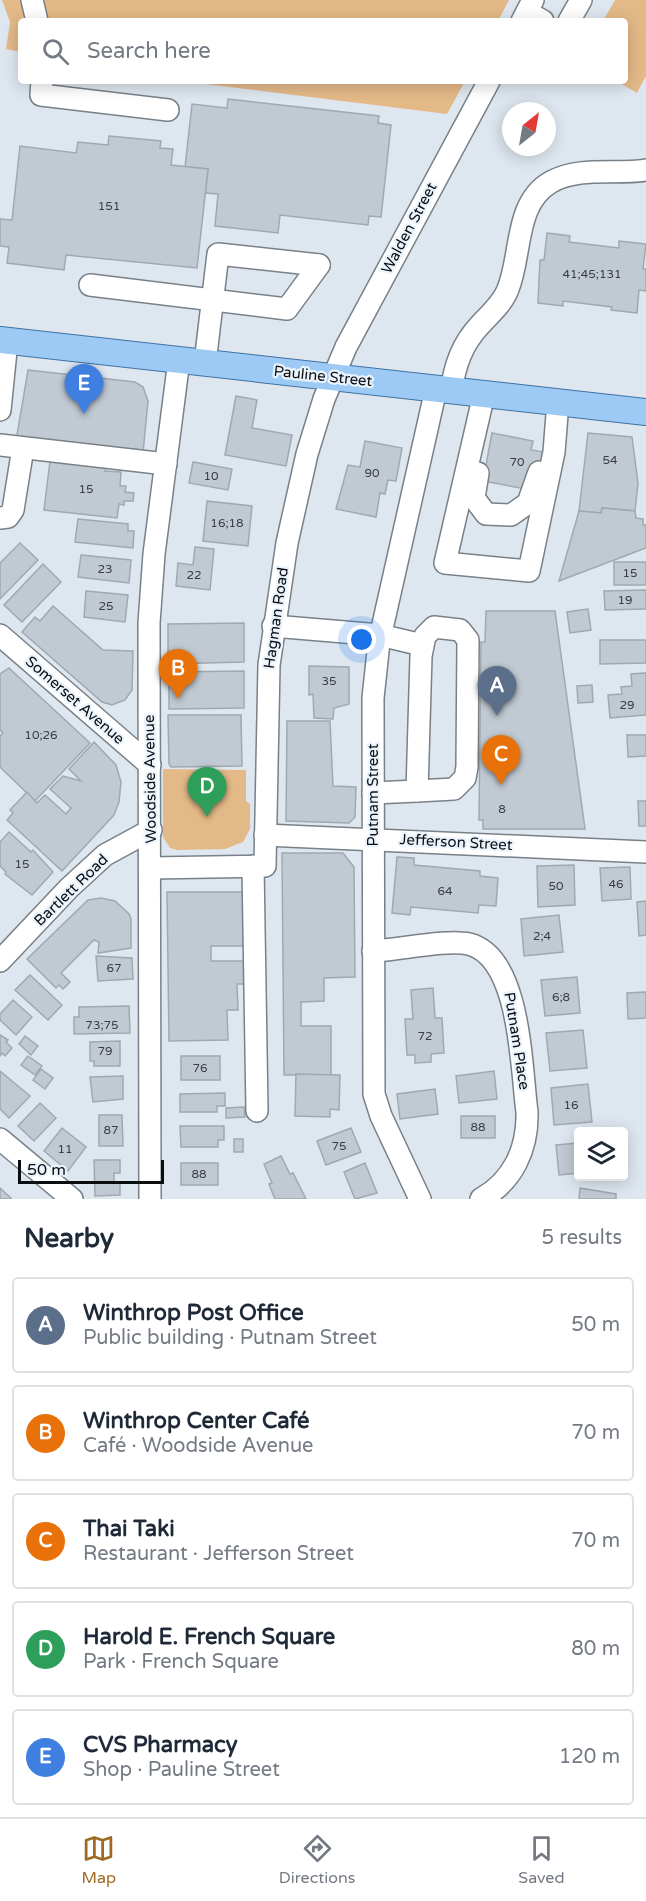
<!DOCTYPE html>
<html lang="en">
<head>
<meta charset="utf-8">
<style>
	body { margin:0; font-family:"Varela Round",sans-serif; background:#f2f2f3; color:#1f2937 }
	.controls { position:absolute; right:18px; bottom:18px; display:grid; overflow:hidden; border-radius:6px; box-shadow:0 3px 15px #0003 }
	.controls button { width:54px; height:54px; display:grid; place-items:center; padding:0; border:0; border-bottom:2px solid #e0e1e3; background:#fff; color:#1f2937; font:30px sans-serif }
	.compass { position:absolute; left:502px; top:102px; width:54px; height:54px; border-radius:50%; background:#fff; box-shadow:0 3px 15px #0003; rotate:31deg }
	.scale { position:absolute; left:18px; bottom:15px; width:146px; box-sizing:border-box; padding-left:6px; border:3px solid #0b0e11; border-top:0; font-size:16px; line-height:21px; white-space:nowrap; color:#0b0e11; -webkit-text-stroke:4px #ebf4fd; paint-order:stroke }
	.you { position:absolute; left:362px; top:640px; width:21px; height:21px; margin:-15px; border:4px solid #fff; border-radius:50%; background:#1a73e8; box-shadow:0 0 0 9px #1a73e833 }
	.badge { display:grid; place-items:center; width:39px; height:39px; border-radius:50%; background:#9e6a22; color:#fff; font-size:20px; font-weight:700 }
	.pin { position:absolute; translate:-50% -50px; filter:drop-shadow(0 2px 3px #0008) }
	.pin::after { content:''; position:absolute; top:32px; width:21px; height:18px; background:inherit; clip-path:polygon(0 0,100% 0,50% 100%) }
	.list { margin:0; padding:0; list-style:none }
	h2 { display:flex; justify-content:space-between; align-items:center; height:78px; margin:0; padding:0 24px; font-size:26px }
	h2 small { font-size:20px; font-weight:400; color:#747a83 }
	.list li { display:grid; grid-template-columns:39px 1fr auto; gap:18px; align-items:center; box-sizing:border-box; height:96px; margin:0 12px 12px; padding:0 12px; border:2px solid #e0e1e3; border-radius:6px }
	.list b { display:block; font-size:22px; white-space:nowrap }
	.list p { margin:0; font-size:20px; white-space:nowrap; color:#747a83 }
	.list em { font-size:20px; font-style:normal; color:#747a83 }
	.icon { flex:none; width:33px; height:33px; fill:none; stroke:currentColor; stroke-width:2; stroke-linecap:round; stroke-linejoin:round }
	.map { position:relative; flex:none; width:646px; height:1199px; overflow:hidden }
	.search { position:absolute; background:#fff; box-shadow:0 3px 15px #0003; left:18px; right:18px; top:18px; height:66px; display:flex; align-items:center; gap:15px; box-sizing:border-box; padding:0 21px; border-radius:6px; color:#747a83; font-size:22px }
	.sheet { height:618px; background:#fff }
	nav { display:flex; justify-content:space-around; align-items:center; box-sizing:border-box; height:84px; border-top:2px solid #e0e1e3; background:#fff; font-size:16px; color:#747a83 }
	nav a { display:grid; justify-items:center; gap:3px }
	nav .on { color:#9e6a22 }
	.map>svg:first-child { display:block }
	.green { fill:#e4b988 }
	.building { fill:#c1cad3; stroke:#a0a8b0; stroke-width:1.5 }
	.lines { fill:none; stroke-linecap:round; stroke-linejoin:round }
	.minor-casing { stroke:#788088; stroke-width:24 }
	.major-casing { stroke:#3f71a1; stroke-width:28 }
	.minor { stroke:#fff; stroke-width:21 }
	.major { stroke:#9dcaf5; stroke-width:26 }
	.labels { text-anchor:middle; stroke-width:4.5; stroke-linejoin:round; paint-order:stroke }
	.number-label { font-size:12px; fill:#383d42 }
	.street-label { font-size:15px; fill:#0b0e11; stroke:#ebf4fd }
</style>
</head>
<body>
<div class="map">
<svg width="646" height="1199" viewBox="0 0 646 1199">
	<rect width="100%" height="100%" fill="#dee7f0"/>
	<!-- green -->
	<g class="green">
		<path d="M2,0h507l-11,21h-477v31l-15,-3 4,-27z"/>
		<path d="M615,0h31v76l-9,17 -21,-12h9v-60h-22z"/>
		<path d="M182,81h283l-18,33z"/>
		<path d="M163,769l83,1v31l4,3v25l-7,13 -18,7 -48,1 -7,-2 -7,-11z"/>
	</g>
	<!-- building -->
	<g class="building">
		<path d="M228,99l151,17 -1,7 13,2 -10,92 -12,-1 -1,9 -88,-10 -2,18 -63,-7 3,-32 -13,-1 3,-24 -23,-2 7,-63 35,4z"/>
		<path d="M109,136l52,5 -1,7 13,1 -2,16 37,4 -11,99 -131,-13 -2,15 -57,-7 2,-16 -9,-1v-27l12,1 8,-74 56,7 2,-11 30,3z"/>
		<path d="M547,233l23,3 -1,6 50,6v-7l27,3 -3,25h3v22l-7,-1 -2,23 -26,-3 1,-3 -49,-6v5l-25,-3 2,-43h4z"/>
		<path d="M28,370l107,12 8,5 5,14 -5,52 -127,-12z"/>
		<path d="M236,396l21,4 -5,28 40,7 -6,31 -61,-11z"/>
		<path d="M492,433l41,8 -2,9 19,3 -4,21 -20,15 -43,-8z"/>
		<path d="M588,433l44,4 6,46 -3,28 -33,-3 -1,5 -22,-2z"/>
		<path d="M365,441l37,7 -6,33 -8,-1 -3,14 -5,-1 -4,24 -40,-8 12,-44 12,2z"/>
		<path d="M50,461l56,6 -1,4 16,1 -1,14h6l-1,6 9,1 -1,8h-9v4l-5,-1 -2,14 -73,-8z"/>
		<path d="M193,462l39,7 -4,21 -39,-7z"/>
		<path d="M207,501l45,5 -4,40 -45,-5z"/>
		<path d="M602,508l33,3 1,7 7,1v6h3v23l-87,33 20,-70 22,2z"/>
		<path d="M78,519l50,5v7h6l-1,17 -58,-6z"/>
		<path d="M20,543l18,17 -38,39v-36z"/>
		<path d="M195,547l19,2 -4,41 -34,-4 2,-23 15,2z"/>
		<path d="M81,555l50,5 -2,23 -51,-6z"/>
		<rect x="614" y="562" width="32" height="23"/>
		<path d="M43,564l18,18 -39,40 -18,-17z"/>
		<path d="M646,590v19l-41,1 -1,-19z"/>
		<path d="M86,591l42,4 -3,27 -41,-5z"/>
		<path d="M53,606l50,44 30,1 -1,39 -7,10 -13,5 -10,-3 -80,-70 13,-15 5,4z"/>
		<path d="M588,609l3,21 -21,3 -3,-21z"/>
		<path d="M486,611h69l30,218h-102v-9h-4l2,-178h4z"/>
		<path d="M244,623v39l-76,2v-40z"/>
		<path d="M600,640h46v23l-46,1z"/>
		<path d="M309,666l40,1v37l-15,4 -1,11 -19,-1 -1,-24 -4,1z"/>
		<path d="M9,668l81,75 -55,58 -35,-34v-31l3,-3 -3,-3v-56z"/>
		<path d="M244,671v37l-75,1v-37z"/>
		<path d="M646,673v42l-36,3 -2,-23 14,-1 -1,-7 11,-1 -1,-12z"/>
		<path d="M592,685l1,17 -15,1 -1,-17z"/>
		<path d="M168,715h73l1,51 -71,1 -2,-3z"/>
		<path d="M287,721h43l3,65 23,1 -1,30 -6,6 -63,-2z"/>
		<path d="M627,735h19v21l-18,1z"/>
		<path d="M94,742l22,23 5,17 -2,20 -5,13 -52,56 -55,-51 6,-7 -3,-3 17,-18 10,11 8,-8 21,19 5,-6 -21,-19 13,-13 18,5 -12,-12z"/>
		<path d="M638,801h8v25h-7z"/>
		<path d="M9,832l22,20 2,-2 20,22 -21,23 -27,-21 1,-2 -6,-6v-24z"/>
		<path d="M282,853h61l11,14 1,110 -31,1v23l-23,1v24h30v49h-47z"/>
		<path d="M397,857l17,1v7l66,6v5l18,2 -2,28 -17,-1 -1,8 -67,-6 -1,8 -18,-2z"/>
		<path d="M574,865l1,40 -37,2 -1,-41z"/>
		<path d="M630,867l1,32 -29,2 -2,-33z"/>
		<path d="M167,892h80l1,54h-37v15h35l1,23h-10l1,26h-11l1,30 -59,1z"/>
		<path d="M101,898l14,3 14,13 2,5v29l-33,5 1,-11 -5,-2 -33,33 9,9 -7,7 -4,-4 -3,3 -29,-29 61,-59z"/>
		<path d="M646,901v34l-7,1 -2,-34z"/>
		<path d="M559,915l4,37 -39,4 -3,-37z"/>
		<path d="M96,956l36,2 1,21 -35,2z"/>
		<path d="M30,975l32,30 -14,15 -33,-30z"/>
		<path d="M577,977l3,36 -35,3 -4,-36z"/>
		<path d="M433,988l2,30h7l2,35 -13,1v8l-16,1v-8h-8l-2,-36h8l-2,-29z"/>
		<path d="M646,992v26l-18,1 -1,-26z"/>
		<path d="M13,1000l19,17 -16,18 -16,-15v-6z"/>
		<path d="M129,1006l1,27 -56,1v-17h5v-10z"/>
		<path d="M583,1030l4,38 -37,3 -4,-38z"/>
		<path d="M0,1035l8,5 -2,2 6,6 -7,8 -3,-3 -2,3z"/>
		<path d="M25,1036l13,10 -7,9 -12,-11z"/>
		<path d="M120,1041v25h-26v-5h-4v-19z"/>
		<path d="M28,1056l14,10 -7,9 -14,-10z"/>
		<rect x="181" y="1056" width="39" height="24"/>
		<path d="M41,1069l12,9 -8,11 -12,-9z"/>
		<path d="M0,1071l30,25 -21,22 -9,-9z"/>
		<path d="M494,1071l3,28 -38,4 -3,-27z"/>
		<path d="M296,1074l44,1 -1,35 -9,-1v8l-35,-1z"/>
		<path d="M123,1076v23l-30,3 -3,-25z"/>
		<path d="M588,1084l4,38 -38,3 -3,-37z"/>
		<path d="M435,1089l3,25 -38,5 -3,-25z"/>
		<path d="M225,1093v13h-8v6h-37v-18z"/>
		<path d="M40,1103l16,15 -22,23 -16,-15z"/>
		<path d="M244,1107l1,10 -19,1v-10z"/>
		<path d="M99,1115h23l1,31h-24z"/>
		<rect x="461" y="1116" width="34" height="22"/>
		<path d="M180,1126h44v14h-6v7h-37z"/>
		<path d="M62,1128l24,19 -18,24 -24,-20z"/>
		<path d="M351,1128l10,24 -35,13 -9,-24z"/>
		<rect x="234" y="1139" width="9" height="13"/>
		<path d="M578,1143v30l-19,2 -3,-30z"/>
		<path d="M281,1156l9,18 3,-1 13,26h-31l-6,-15 3,-1 -8,-19z"/>
		<path d="M94,1160h26v13h-6v10h6v12l-25,1z"/>
		<rect x="181" y="1163" width="37" height="22"/>
		<path d="M365,1163l12,30 -22,6 -11,-27z"/>
		<path d="M0,1188l11,10 -1,1h-10z"/>
		<path d="M580,1188l36,6v5h-37z"/>
	</g>
	<g class="lines">
		<!-- minor casing -->
		<g class="minor-casing">
			<g id="minor">
				<path d="M32,0l5,21"/>
				<path d="M527,12l16,9"/>
				<path d="M522,21l11,-21"/>
				<path d="M569,21l12,-21"/>
				<path d="M42,81l-1,14 127,15"/>
				<path d="M90,285l197,24 32,-44"/>
				<path d="M205,363l13,-109 101,11"/>
				<path d="M451,391c4,-26 11,-47 29,-66 10,-11 23,-22 28,-36 14,-34 6,-86 43,-107 28,-16 65,-7 95,-12"/>
				<path d="M484,394l-39,169 84,8 25,-119 4,-50"/>
				<path d="M0,410l7,-69"/>
				<path d="M0,445l166,19"/>
				<path d="M478,473l-4,25 12,16 25,1 17,-12 11,-31"/>
				<path d="M0,518l8,-1 5,-7 10,-62"/>
				<path d="M273,626l107,9 42,10"/>
				<path d="M434,627l26,3 8,10 -1,127 -2,11 -11,11 -37,2 4,-135 4,-20z"/>
				<path d="M0,635l150,130"/>
				<path d="M373,793l44,-2"/>
				<path d="M265,835l381,17"/>
				<path d="M253,866l4,245"/>
				<path d="M151,868l114,-2 4,-201 18,-122 20,-89 17,-55 22,-52 143,-266"/>
				<path d="M373,951c26,-1 73,-12 96,-7 52,13 52,124 58,168 1,37 -14,69 -46,87"/>
				<path d="M0,961l69,-73 36,-33 46,-25"/>
				<path d="M0,1139l72,60"/>
				<path d="M150,1199l-1,-576 5,-69 25,-194"/>
				<path d="M420,1199l-39,-83 -7,-22 -1,-396 6,-56 57,-253"/>
			</g>
		</g>
		<!-- major casing -->
		<g class="major-casing">
			<path id="major" d="M0,340l646,72"/>
		</g>
		<!-- minor -->
		<use href="#minor" class="minor"/>
		<!-- major -->
		<use href="#major" class="major"/>
	</g>
	<g class="labels">
		<!-- number labels -->
		<g class="number-label">
			<text x="109" y="210">151</text>
			<text x="592" y="278">41;45;131</text>
			<text x="610" y="464">54</text>
			<text x="517" y="466">70</text>
			<text x="372" y="477">90</text>
			<text x="211" y="480">10</text>
			<text x="86" y="493">15</text>
			<text x="227" y="527">16;18</text>
			<text x="105" y="573">23</text>
			<text x="630" y="577">15</text>
			<text x="194" y="579">22</text>
			<text x="625" y="604">19</text>
			<text x="106" y="610">25</text>
			<text x="329" y="685">35</text>
			<text x="627" y="709">29</text>
			<text x="41" y="739">10;26</text>
			<text x="502" y="813">8</text>
			<text x="22" y="868">15</text>
			<text x="616" y="888">46</text>
			<text x="556" y="890">50</text>
			<text x="445" y="895">64</text>
			<text x="542" y="940">2;4</text>
			<text x="114" y="972">67</text>
			<text x="561" y="1001">6;8</text>
			<text x="102" y="1029">73;75</text>
			<text x="425" y="1040">72</text>
			<text x="105" y="1055">79</text>
			<text x="200" y="1072">76</text>
			<text x="571" y="1109">16</text>
			<text x="478" y="1131">88</text>
			<text x="111" y="1134">87</text>
			<text x="339" y="1150">75</text>
			<text x="65" y="1153">11</text>
			<text x="199" y="1178">88</text>
		</g>
		<!-- street labels -->
		<g class="street-label">
			<text transform="translate(409 228) rotate(-62)" y="5">Walden Street</text>
			<text transform="translate(323 376) rotate(6)" y="5">Pauline Street</text>
			<text transform="translate(276 618) rotate(-82)" y="5">Hagman Road</text>
			<text transform="translate(75 700) rotate(41)" y="5">Somerset Avenue</text>
			<text transform="translate(150 779) rotate(-91)" y="5">Woodside Avenue</text>
			<text transform="translate(373 795) rotate(-90)" y="5">Putnam Street</text>
			<text transform="translate(456 842) rotate(3)" y="5">Jefferson Street</text>
			<text transform="translate(71 890) rotate(-44)" y="5">Bartlett Road</text>
			<text transform="translate(517 1041) rotate(81)" y="5">Putnam Place</text>
		</g>
	</g>
</svg>
<div class="controls">
<button><svg class="icon" aria-label="layers" viewBox="0 0 24 24"><path d="M12 4l9 5-9 5-9-5zM3 14l9 5 9-5"/></svg></button>
</div>
<svg class="compass" viewBox="-18 -18 36 36"><path d="M0-13l5 13h-10z" fill="#e53935"/><path d="M0 13l5-13h-10z" fill="#747a83"/></svg>
<div class="scale">50 m</div>
<div class="you"></div>
<div class="pin badge" style="left:497px;top:716px;background:#5c6f8a">A</div>
<div class="pin badge" style="left:178px;top:699px;background:#e8710a">B</div>
<div class="pin badge" style="left:501px;top:785px;background:#e8710a">C</div>
<div class="pin badge" style="left:207px;top:817px;background:#2e9e5b">D</div>
<div class="pin badge" style="left:84px;top:414px;background:#3f7fe0">E</div>
<div class="search"><svg class="icon" aria-label="search" viewBox="0 0 24 24"><circle cx="10" cy="10" r="6"/><path d="M15 15l6 6"/></svg>Search here</div>
</div>
<section class="sheet">
<h2>Nearby<small>5 results</small></h2>
<ul class="list">
<li><span class="badge" style="background:#5c6f8a">A</span><div><b>Winthrop Post Office</b><p>Public building · Putnam Street</p></div><em>50 m</em></li>
<li><span class="badge" style="background:#e8710a">B</span><div><b>Winthrop Center Café</b><p>Café · Woodside Avenue</p></div><em>70 m</em></li>
<li><span class="badge" style="background:#e8710a">C</span><div><b>Thai Taki</b><p>Restaurant · Jefferson Street</p></div><em>70 m</em></li>
<li><span class="badge" style="background:#2e9e5b">D</span><div><b>Harold E. French Square</b><p>Park · French Square</p></div><em>80 m</em></li>
<li><span class="badge" style="background:#3f7fe0">E</span><div><b>CVS Pharmacy</b><p>Shop · Pauline Street</p></div><em>120 m</em></li>
</ul>
</section>
<nav>
<a class="on"><svg class="icon" aria-label="map" viewBox="0 0 24 24"><path d="M3 6l6-2 6 2 6-2v14l-6 2-6-2-6 2zM9 4v14M15 6v14"/></svg>Map</a>
<a><svg class="icon" aria-label="directions" viewBox="0 0 24 24"><path d="M12 3l9 9-9 9-9-9zM9 14v-3h6M13 9l2 2-2 2"/></svg>Directions</a>
<a><svg class="icon" aria-label="saved" viewBox="0 0 24 24"><path d="M7 4h10v16l-5-4-5 4z"/></svg>Saved</a>
</nav>
</body>
</html>
